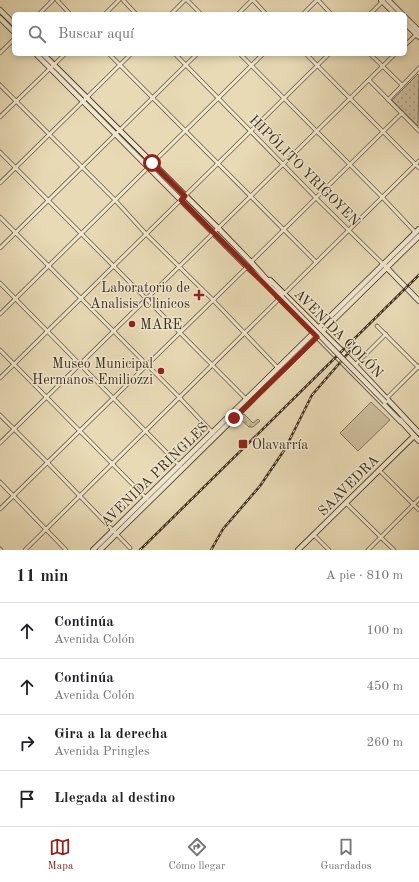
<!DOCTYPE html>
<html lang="es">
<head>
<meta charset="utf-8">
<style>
	body { margin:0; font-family:"Old Standard TT",serif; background:#f2f2f2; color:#202124 }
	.stop { position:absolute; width:12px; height:12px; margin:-9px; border:3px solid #8f2418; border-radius:50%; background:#fff }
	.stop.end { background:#8f2418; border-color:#fff; box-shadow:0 1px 4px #0008 }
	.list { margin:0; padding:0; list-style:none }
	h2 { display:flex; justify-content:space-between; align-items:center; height:52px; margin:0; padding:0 16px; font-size:17px }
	h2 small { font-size:13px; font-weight:400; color:#757577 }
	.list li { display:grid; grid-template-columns:26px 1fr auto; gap:12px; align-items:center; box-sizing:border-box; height:56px; padding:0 16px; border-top:1px solid #e0e0e0 }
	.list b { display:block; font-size:15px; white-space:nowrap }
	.list p { margin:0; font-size:13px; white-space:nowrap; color:#757577 }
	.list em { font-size:13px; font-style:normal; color:#757577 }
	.icon { flex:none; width:22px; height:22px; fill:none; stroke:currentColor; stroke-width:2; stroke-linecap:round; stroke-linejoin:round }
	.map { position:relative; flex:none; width:419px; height:550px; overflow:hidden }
	.search { position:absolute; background:#fff; box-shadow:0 2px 6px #0003; left:12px; right:12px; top:12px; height:44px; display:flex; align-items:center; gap:10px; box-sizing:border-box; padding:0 14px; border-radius:6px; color:#757577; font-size:15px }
	.sheet { height:276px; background:#fff }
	nav { display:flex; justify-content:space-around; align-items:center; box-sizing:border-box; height:56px; border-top:1px solid #e0e0e0; background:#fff; font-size:11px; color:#757577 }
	nav a { display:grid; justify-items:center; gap:2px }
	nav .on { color:#8f2418 }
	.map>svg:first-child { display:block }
	.green { fill:url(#green-dots); stroke:#84765e }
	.pitch { fill:#cbbd9c; stroke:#84765e }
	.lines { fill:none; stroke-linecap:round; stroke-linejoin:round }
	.street-casing { stroke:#685a46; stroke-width:4.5 }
	.secondary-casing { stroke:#3e2f21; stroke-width:6 }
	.street { stroke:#f0e7cf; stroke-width:3 }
	.secondary { stroke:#f0e7cf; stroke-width:4.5 }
	.rail-casing { stroke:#3e2f21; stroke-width:2.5 }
	.rail { stroke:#f0e7cf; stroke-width:1; stroke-dasharray:3; stroke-linecap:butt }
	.secondary-bridge-casing { stroke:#3e2f21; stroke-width:6; stroke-linecap:butt }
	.secondary-bridge { stroke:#f0e7cf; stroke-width:4.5 }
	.route { stroke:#8f2418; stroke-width:5 }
	.poi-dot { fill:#8f2418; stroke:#f0e7cf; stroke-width:1.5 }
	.labels { text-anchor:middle; stroke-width:3; stroke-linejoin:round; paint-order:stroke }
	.street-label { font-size:14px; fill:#3e2f21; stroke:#f0e7cf }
	.poi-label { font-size:14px; fill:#3e2f21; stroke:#f0e7cf; text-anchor:end }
</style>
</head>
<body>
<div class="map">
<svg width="419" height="550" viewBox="0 0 419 550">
	<defs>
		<pattern id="green-dots" width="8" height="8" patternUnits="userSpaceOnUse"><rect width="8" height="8" fill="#cbbd9c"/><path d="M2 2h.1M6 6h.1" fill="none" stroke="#a69a7f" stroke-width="1.8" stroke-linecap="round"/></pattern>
	</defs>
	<rect width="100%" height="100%" fill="#e8dab5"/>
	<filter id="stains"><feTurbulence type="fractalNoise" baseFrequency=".005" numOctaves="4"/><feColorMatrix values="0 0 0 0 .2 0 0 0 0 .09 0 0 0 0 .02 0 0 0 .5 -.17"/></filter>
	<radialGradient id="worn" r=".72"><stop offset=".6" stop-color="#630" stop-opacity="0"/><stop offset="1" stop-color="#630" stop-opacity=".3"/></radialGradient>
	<!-- green -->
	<g class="green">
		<path d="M418,74l1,2 -1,50 -26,-26z"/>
		<path d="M244,414l9,9 5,-4 2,2 -7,6h-4l-10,-9z"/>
	</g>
	<!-- pitch -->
	<path class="pitch" d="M371,402l19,18 -32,31 -18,-18z"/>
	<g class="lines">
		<!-- street casing -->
		<g class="street-casing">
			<g id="street">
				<path d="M57,0l13,14"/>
				<path d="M123,0l13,14"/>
				<path d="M187,0l14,14"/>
				<path d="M253,0l13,14"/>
				<path d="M318,0l13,14"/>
				<path d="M39,14l14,-14"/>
				<path d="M105,14l14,-14"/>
				<path d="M171,14l14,-14"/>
				<path d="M238,14l14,-14"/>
				<path d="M303,14l14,-14"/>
				<path d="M370,14l14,-14"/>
				<path d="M405,45l12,-11"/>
				<path d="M0,53l14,-14"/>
				<path d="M109,54l207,208"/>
				<path d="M175,54l141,144 68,67"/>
				<path d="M240,54l143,144 32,34"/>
				<path d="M306,54l113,114"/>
				<path d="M370,54l32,31"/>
				<path d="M369,80l50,51"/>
				<path d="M0,85l115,115 31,34 67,66 65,68"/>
				<path d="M388,100l31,-32"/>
				<path d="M0,117l65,-63"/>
				<path d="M0,152l247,248"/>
				<path d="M0,183l131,-129"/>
				<path d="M0,217l179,180 34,36"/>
				<path d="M0,248l197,-194"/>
				<path d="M251,262l151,-149"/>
				<path d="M0,283l180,183"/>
				<path d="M284,294l135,-133"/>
				<path d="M0,314l263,-260"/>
				<path d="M377,326l42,42"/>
				<path d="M0,350l147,149"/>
				<path d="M355,365l31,-31"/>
				<path d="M0,378l329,-324"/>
				<path d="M387,398l32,-32"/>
				<path d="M0,415l47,47 83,86"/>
				<path d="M0,443l395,-389"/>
				<path d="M379,470l40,40"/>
				<path d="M0,482l66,68"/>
				<path d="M346,503l48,47"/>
				<path d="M0,509l247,-242"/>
				<path d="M314,535l15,15"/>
				<path d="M0,549l1,1"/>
				<path d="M25,550l254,-251"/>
				<path d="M368,550l51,-51"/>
			</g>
		</g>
		<!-- secondary casing -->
		<g class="secondary-casing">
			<g id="secondary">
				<path d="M381,0l14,14"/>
				<path d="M388,0l14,14"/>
				<path d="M0,10l14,14"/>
				<path d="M405,17l14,14"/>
				<path d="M0,18l14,14"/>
				<path d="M405,23l14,14"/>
				<path d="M36,54l211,213 35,30"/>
				<path d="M43,54l176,175 32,33 19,21"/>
				<path d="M386,267l33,34"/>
				<path d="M270,280l72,71 77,82"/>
				<path d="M277,296l124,126"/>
				<path d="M400,420l19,21"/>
				<path d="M93,550l326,-321"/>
				<path d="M100,550l319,-314"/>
				<path d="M298,550l116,-114"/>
			</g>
		</g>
		<!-- street -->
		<use href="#street" class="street"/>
		<!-- secondary -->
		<use href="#secondary" class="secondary"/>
		<!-- rail casing -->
		<g class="rail-casing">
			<g id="rail">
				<path d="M140,550l279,-275"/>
				<path d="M211,550l12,-21 37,-43 25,-37 27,-54 38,-44"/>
			</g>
		</g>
		<!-- rail -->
		<use href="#rail" class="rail"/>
		<!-- secondary-bridge casing -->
		<g class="secondary-bridge-casing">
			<path id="secondary-bridge" d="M282,297l103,105"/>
		</g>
		<!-- secondary-bridge -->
		<use href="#secondary-bridge" class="secondary-bridge"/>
	</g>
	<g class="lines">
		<!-- route -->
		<path class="route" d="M152,163l33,33 -4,4 136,137 -83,81"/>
	</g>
	<!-- markers -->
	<g class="poi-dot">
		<path d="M197 289h4v4h4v4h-4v4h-4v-4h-4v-4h4z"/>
		<circle cx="132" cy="324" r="4"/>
		<circle cx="161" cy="371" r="4"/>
		<rect x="238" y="439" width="10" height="10" rx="2"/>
	</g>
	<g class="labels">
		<!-- street labels -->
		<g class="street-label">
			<text transform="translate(305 170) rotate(45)" y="5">HIPÓLITO YRIGOYEN</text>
			<text transform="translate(339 333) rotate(45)" y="5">AVENIDA COLÓN</text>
			<text transform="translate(154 474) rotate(-44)" y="5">AVENIDA PRINGLES</text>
			<text transform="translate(348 485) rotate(-45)" y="5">SAAVEDRA</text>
		</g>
		<!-- poi labels -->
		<g class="poi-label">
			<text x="190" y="292">Laboratorio de<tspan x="190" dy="16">Analisis Clinicos</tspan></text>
			<text x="140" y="329" text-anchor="start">MARE</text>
			<text x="153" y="368">Museo Municipal<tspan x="153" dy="16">Hermanos Emiliozzi</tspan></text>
			<text x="252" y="449" text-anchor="start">Olavarría</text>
		</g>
	</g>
	<rect width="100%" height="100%" filter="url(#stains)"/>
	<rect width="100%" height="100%" fill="url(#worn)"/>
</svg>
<div class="stop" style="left:152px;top:163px"></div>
<div class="stop end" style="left:234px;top:418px"></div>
<div class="search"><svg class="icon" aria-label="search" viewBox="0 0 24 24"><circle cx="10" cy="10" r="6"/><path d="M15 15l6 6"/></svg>Buscar aquí</div>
</div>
<section class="sheet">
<h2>11 min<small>A pie · 810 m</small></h2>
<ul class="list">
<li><svg class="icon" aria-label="ahead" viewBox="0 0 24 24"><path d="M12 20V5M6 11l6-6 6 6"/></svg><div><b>Continúa</b><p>Avenida Colón</p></div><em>100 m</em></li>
<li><svg class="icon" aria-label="ahead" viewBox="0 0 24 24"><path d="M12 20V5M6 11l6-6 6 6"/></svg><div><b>Continúa</b><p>Avenida Colón</p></div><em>450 m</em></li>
<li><svg class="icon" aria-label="right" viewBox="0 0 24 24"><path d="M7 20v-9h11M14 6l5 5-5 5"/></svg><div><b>Gira a la derecha</b><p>Avenida Pringles</p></div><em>260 m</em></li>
<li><svg class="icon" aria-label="arrive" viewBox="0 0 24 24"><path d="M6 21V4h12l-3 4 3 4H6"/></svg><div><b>Llegada al destino</b></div></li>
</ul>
</section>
<nav>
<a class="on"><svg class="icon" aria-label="map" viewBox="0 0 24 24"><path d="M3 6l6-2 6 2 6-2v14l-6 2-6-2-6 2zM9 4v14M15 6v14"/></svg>Mapa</a>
<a><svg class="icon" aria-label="directions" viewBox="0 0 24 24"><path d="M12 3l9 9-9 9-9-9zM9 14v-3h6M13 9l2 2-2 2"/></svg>Cómo llegar</a>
<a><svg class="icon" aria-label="saved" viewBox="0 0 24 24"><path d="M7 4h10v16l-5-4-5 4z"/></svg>Guardados</a>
</nav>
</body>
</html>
